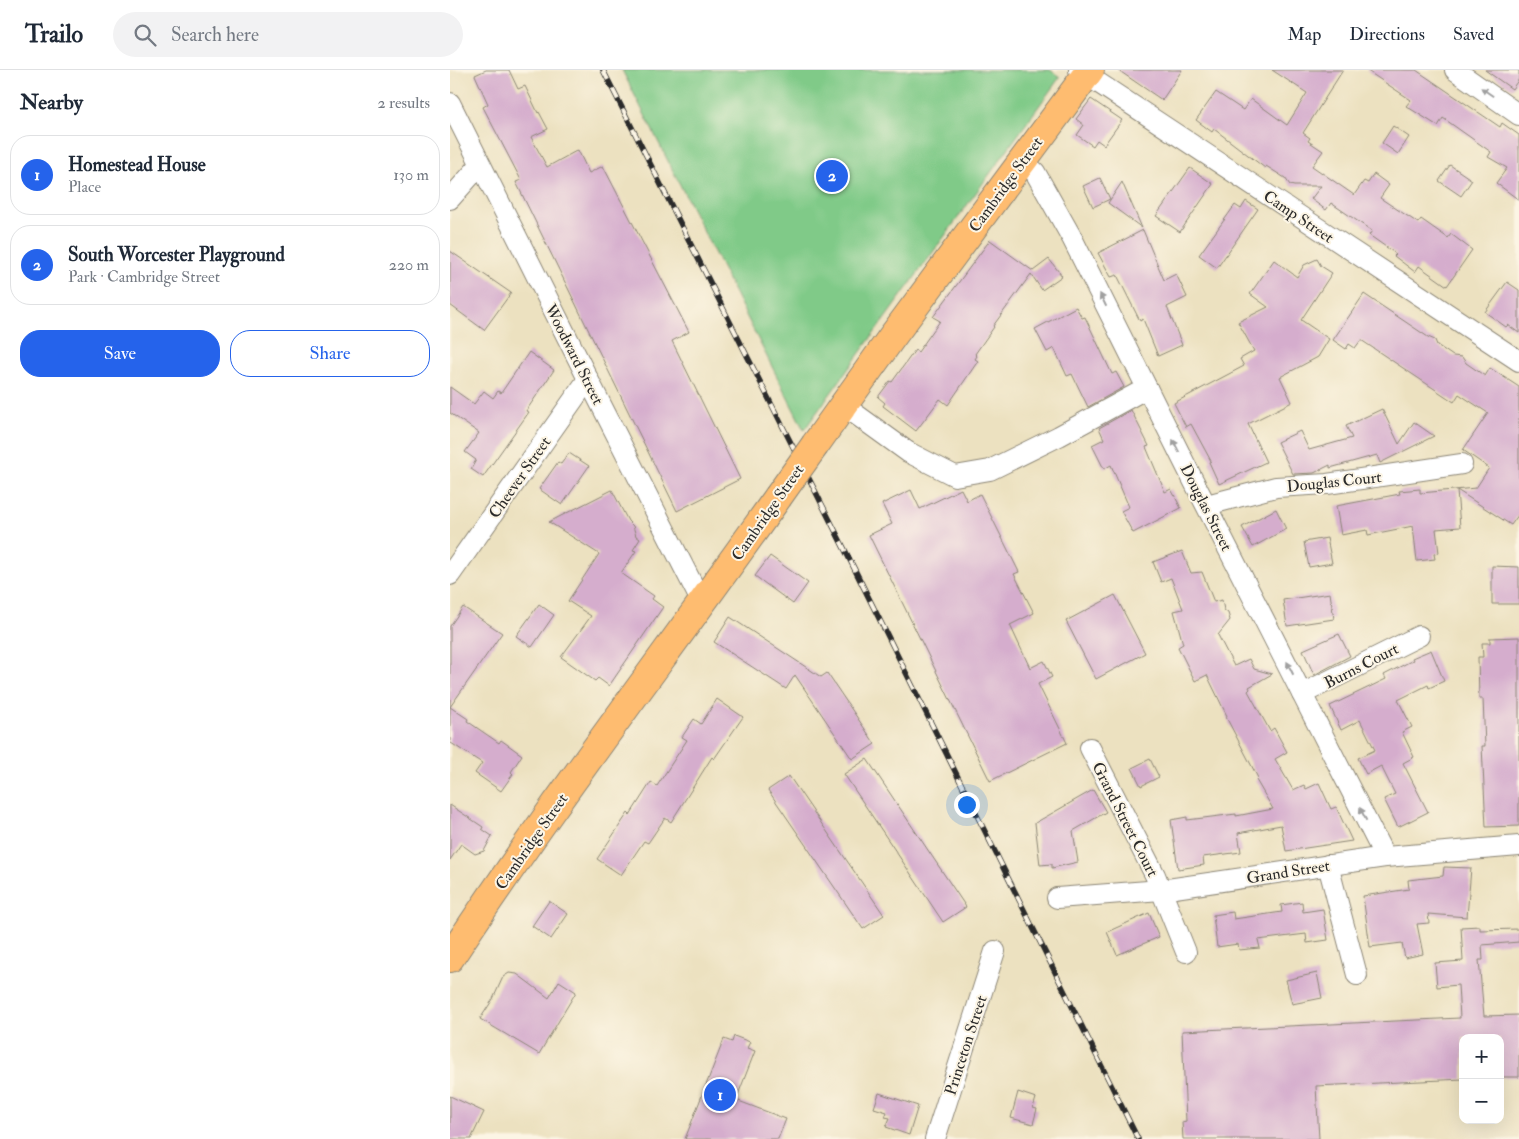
<!DOCTYPE html>
<html lang="en">
<head>
<meta charset="utf-8">
<style>
	body { margin:0; font-family:"IM FELL Double Pica",serif; background:#f2f2f3; color:#1f2937 }
	.controls { position:absolute; right:15px; bottom:15px; display:grid; overflow:hidden; border-radius:10px; box-shadow:0 5px 20px #0002 }
	.controls button { width:45px; height:45px; display:grid; place-items:center; padding:0; border:0; border-bottom:1px solid #e0e1e3; background:#fff; color:#1f2937; font:25px sans-serif }
	.you { position:absolute; left:516px; top:734px; width:18px; height:18px; margin:-12px; border:4px solid #fff; border-radius:50%; background:#1a73e8; box-shadow:0 0 0 8px #1a73e833 }
	.badge { display:grid; place-items:center; width:32px; height:32px; border-radius:50%; background:#2563eb; color:#fff; font-size:16px; font-weight:700 }
	.pin { position:absolute; translate:-50% -50%; border:2px solid #fff; box-shadow:0 1px 5px #0006 }
	.list { margin:0; padding:0; list-style:none }
	h2 { display:flex; justify-content:space-between; align-items:center; height:65px; margin:0; padding:0 20px; font-size:21px }
	h2 small { font-size:16px; font-weight:400; color:#747a83 }
	.list li { display:grid; grid-template-columns:32px 1fr auto; gap:15px; align-items:center; box-sizing:border-box; height:80px; margin:0 10px 10px; padding:0 10px; border:1px solid #e0e1e3; border-radius:20px }
	.list b { display:block; font-size:19px; white-space:nowrap }
	.list p { margin:0; font-size:16px; white-space:nowrap; color:#747a83 }
	.list em { font-size:16px; font-style:normal; color:#747a83 }
	.actions { display:flex; gap:10px; padding:15px 20px }
	.actions a { flex:1; padding:11px 0; border:1px solid #2563eb; border-radius:20px; text-align:center; font-size:18px; color:#2563eb }
	.actions .main { background:#2563eb; color:#fff }
	.icon { flex:none; width:28px; height:28px; fill:none; stroke:currentColor; stroke-width:2; stroke-linecap:round; stroke-linejoin:round }
	.map { position:relative; flex:none; width:1069px; height:1069px; overflow:hidden }
	header { display:flex; align-items:center; gap:30px; box-sizing:border-box; height:70px; padding:0 25px; background:#fff; border-bottom:1px solid #e0e1e3 }
	header strong { font-size:24px }
	nav { display:flex; gap:28px; margin-inline-start:auto; font-size:18px }
	.search { width:350px; height:45px; background:#f2f2f3; display:flex; align-items:center; gap:12px; box-sizing:border-box; padding:0 18px; border-radius:28px; color:#747a83; font-size:19px }
	main { display:flex }
	aside { flex:1; background:#fff }
	.map>svg:first-child { display:block }
	.green { fill:#80ca88; stroke:#567a5a }
	.building { fill:#d5adcd }
	.lines { fill:none; stroke-linecap:round; stroke-linejoin:round }
	.minor-casing { stroke:#8c8676; stroke-width:22 }
	.primary-casing { stroke:#8c8676; stroke-width:30 }
	.minor { stroke:#fff; stroke-width:20 }
	.primary { stroke:#febc70; stroke-width:28 }
	.rail-casing { stroke:#2b2b2b; stroke-width:5.5 }
	.rail { stroke:#fcf5e5; stroke-width:4; stroke-dasharray:11; stroke-linecap:butt }
	.primary-bridge-casing { stroke:#8c8676; stroke-width:30; stroke-linecap:butt }
	.primary-bridge { stroke:#febc70; stroke-width:28 }
	.oneway { fill:#a0a0a0 }
	.labels { text-anchor:middle; stroke-width:4; stroke-linejoin:round; paint-order:stroke }
	.street-label { font-size:16px; fill:#2b2b2b; stroke:#fcf5e5 }
</style>
</head>
<body>
<header>
<strong>Trailo</strong>
<div class="search"><svg class="icon" aria-label="search" viewBox="0 0 24 24"><circle cx="10" cy="10" r="6"/><path d="M15 15l6 6"/></svg>Search here</div>
<nav><a>Map</a><a>Directions</a><a>Saved</a></nav>
</header>
<main>
<aside>
<h2>Nearby<small>2 results</small></h2>
<ul class="list">
<li><span class="badge">1</span><div><b>Homestead House</b><p>Place</p></div><em>130 m</em></li>
<li><span class="badge">2</span><div><b>South Worcester Playground</b><p>Park · Cambridge Street</p></div><em>220 m</em></li>
</ul>
<div class="actions"><a class="main">Save</a><a>Share</a></div>
</aside>
<div class="map">
<svg width="1069" height="1069" viewBox="0 0 1069 1069">
	<rect width="100%" height="100%" fill="#fcf5e5"/>
	<filter id="ink" filterUnits="userSpaceOnUse"><feTurbulence type="fractalNoise" baseFrequency=".02" numOctaves="2"/><feDisplacementMap in="SourceGraphic" scale="10" xChannelSelector="R" yChannelSelector="G"/><feConvolveMatrix kernelMatrix="1 2 1 2 8 2 1 2 1" color-interpolation-filters="sRGB"/></filter>
	<filter id="wash" filterUnits="userSpaceOnUse"><feTurbulence type="fractalNoise" baseFrequency=".0096" numOctaves="4" result="noise"/><feDisplacementMap in="SourceGraphic" scale="20" xChannelSelector="R" yChannelSelector="G"/><feGaussianBlur stdDeviation="1.12" result="paint"/><feColorMatrix in="noise" values="0 0 0 0 0 0 0 0 0 0 0 0 0 0 0 0 0 1.4 0 .05"/><feComposite in="paint" operator="in"/></filter>
	<g filter="url(#wash)">
		<rect width="100%" height="100%" fill="#ece1c0"/>
		<!-- green -->
		<path class="green" d="M172,0h428l10,7 -256,353z"/>
		<g id="blocks">
			<!-- building -->
			<g class="building">
				<path d="M36,0h23l9,19 7,-3 13,27 1,-1 9,17 -17,8 16,30 31,-17 11,23 14,-7 86,166 -17,9 68,138 -63,32 -161,-329 5,-2 -38,-73 5,-3 -13,-29z"/>
				<path d="M668,0h64l-20,30z"/>
				<path d="M822,0h71l-40,63 7,5 -2,3 15,10 -11,15 42,29 10,-14 4,2 6,-9 15,11 -9,13 38,25 3,-4 27,19 3,-4 21,16 -25,36 -28,-20 -4,6 -21,-16 2,-2 -27,-19 3,-4 -41,-28 -5,7 -15,-11 10,-13h-27l-4,-1 -5,-7 -19,-12 -1,2 -51,-39 -2,3 -16,-12 20,-28 27,18 8,-11 36,26 20,-32z"/>
				<path d="M916,0h50l84,57 2,-4 17,12v65l-23,-17 11,-15 -19,-11 3,-5 -48,-34 -5,8 -32,-20 5,-6z"/>
				<path d="M1035,0h34v9l-7,10z"/>
				<path d="M641,29l31,21 -18,25 -7,-5 -4,6 -16,-11 7,-10 -8,-6z"/>
				<path d="M943,56l16,11 -11,17 -16,-11z"/>
				<path d="M1000,95l22,15 -11,16 -22,-15z"/>
				<path d="M740,98l23,16 -33,48 -24,-16z"/>
				<path d="M650,108l10,21 -17,8 -10,-21z"/>
				<path d="M672,112l20,46 -34,-25z"/>
				<path d="M796,131l12,8 -41,59 -18,-13 36,-50 6,4z"/>
				<path d="M693,160l21,50 12,-6 11,23 -20,10 15,38 -24,11 -15,-37 -3,2 -23,-46 -6,2 -13,-24z"/>
				<path d="M540,170l43,31 16,-12 13,17 -20,14 -11,-16 -38,52 1,1 -19,27 2,2 -2,3 3,2 -30,44 -8,-6 -24,32 -33,-25 2,-3 -7,-6 12,-16 2,1 23,-32 3,2 22,-31 -7,-4z"/>
				<path d="M0,181l61,42 -27,37 -34,-25z"/>
				<path d="M867,189l4,7 11,7 -31,47 28,19 -11,18 -38,20 12,25 -44,22 18,38 -47,22 -10,-22 2,-1 -20,-37 -5,3 -12,-24 70,-37 -4,-7 14,-8 -16,-29 30,-15 -18,-13 24,-34 23,17 7,-12z"/>
				<path d="M1057,212l12,8v43l-11,-8 -2,2 -21,-15z"/>
				<path d="M914,224l64,43 7,3 2,5 16,11 9,1 4,6 19,13 5,-8 29,19v127l-8,11 -54,-35 3,37 -24,2 3,24 -5,1 1,5 -18,2 -4,-35 -45,9 -1,-5 -26,5 -5,-29 64,-12 -1,-3 21,-2v4l56,-5 13,-20 -26,-18 25,-37 -29,-19 -5,8 -93,-62 -6,8 -6,-4 -3,5 -13,-9z"/>
				<path d="M626,237l6,11 3,-1 27,57 4,-2 8,15 -36,20 -16,-33 -5,2 -13,-28 -7,4 -12,-23z"/>
				<path d="M79,282l25,18 -28,41 3,1 -46,65 -12,-8 5,-9 -11,-8 14,-19 -29,-20v-26l24,17 10,-13 9,7 5,-7 3,2z"/>
				<path d="M932,339l17,35 15,-22 20,14 -54,27 -3,-8 -47,13v-3l-16,8 -21,1 -16,-32 23,-11 9,19 43,-12 -6,-12z"/>
				<path d="M681,340l18,36 -3,1 19,45 6,-3 10,19 -48,25 -12,-22 8,-4 -18,-42 -7,4 -12,-24 12,-6 -5,-11z"/>
				<path d="M119,383l20,13 -27,39 -23,-16 19,-27 3,2z"/>
				<path d="M511,419l6,12 13,-7 39,78 -5,2 20,39 -24,12 20,43 14,-7 8,16 -14,7 29,59 -77,38 -121,-246 23,-11 -10,-20 29,-14 9,19z"/>
				<path d="M162,420l16,31 5,5 3,10 4,3 -7,11 3,1 -15,22 33,23 -2,3 11,8 -54,79 -11,-8 -3,3 -34,-24 30,-41 -23,-15 31,-47 -50,-32z"/>
				<path d="M826,439l10,20 -33,18 -11,-20z"/>
				<path d="M877,468l5,25 -23,4 -5,-25z"/>
				<path d="M732,481l9,22 11,-1 12,30 8,-2 2,10 4,3 2,7 -12,15 16,31 15,-7 5,10 18,5 -23,13 1,2 -2,2 22,40 4,-3 13,24 -12,7 18,31 11,-5 2,4 13,-6 12,26 5,-2 16,34 -66,10 -5,-26 -43,8 3,19 -38,5 1,8 -26,4 -7,-49 16,-3v3l49,-6v2l37,-7 -17,-29 2,-2 -32,-61 1,-1 -20,-41 -12,6 -17,-34 5,-3 -9,-33 9,-2 -12,-31 -10,4 -8,-20z"/>
				<path d="M320,486l38,27 -15,21 -38,-28z"/>
				<path d="M1042,496l27,1v37h-27z"/>
				<path d="M880,523l4,26 -47,7 -4,-26z"/>
				<path d="M665,525l30,58 -49,26 -30,-58z"/>
				<path d="M89,534l15,11 -22,32 -16,-11z"/>
				<path d="M13,537l39,26 -52,74v-81z"/>
				<path d="M280,547l91,60 6,-4 48,71 -23,15 -57,-84 -9,14 -72,-47z"/>
				<path d="M889,564l11,22 -36,19 -11,-25z"/>
				<path d="M1069,567v189l-33,1 -4,-81h3l-2,-47h-4l-1,-42h5l-1,-14h8v-5z"/>
				<path d="M981,580l13,31 -15,7 -1,-3 -30,15 14,27 -10,5 12,25 -11,6 25,49 -30,15 -14,-28 11,-5 -14,-28 -15,8 -8,-16 17,-8 -15,-30 -19,10 -11,-24 56,-27 -2,-4 29,-15 -1,-2z"/>
				<path d="M267,629l26,18 -29,42 -2,-2 -41,65 -6,-4 -17,25 -4,-2 -23,34 -24,-16 31,-46 2,2 21,-33 6,4 30,-46 -5,-3 12,-18 7,5z"/>
				<path d="M0,637l18,12 -1,2 32,22 2,-3 21,15 -11,17 2,2 -12,17 -26,-18 7,-10 -31,-20 -1,1z"/>
				<path d="M417,689l99,148 -23,15 -99,-148z"/>
				<path d="M700,689l9,18 -18,9 -9,-18z"/>
				<path d="M339,706l95,139 -21,14 -95,-139z"/>
				<path d="M643,720l13,22 -33,19 5,31 -26,6v-4l-12,1 -5,-42z"/>
				<path d="M0,735l33,22 -1,2 10,7 -8,15 -9,3 -14,-10 -11,16z"/>
				<path d="M994,797l27,1 -4,49 -39,-3 1,9 -12,1 6,30 -18,4 -3,-15 -32,4 -7,-51 46,-7 -1,-9 35,-4z"/>
				<path d="M99,831l19,13 -17,25 -19,-13z"/>
				<path d="M852,832l1,10 20,-3 5,31 -21,3 -1,-9 -48,6 2,8 -21,2 -1,-6 -21,3 -4,-32 20,-3 1,7 48,-7 -1,-7z"/>
				<path d="M699,843l10,24 -42,18 -10,-23z"/>
				<path d="M1030,856v4l39,-1v13l-37,3 1,15h-4l5,56 35,-1v62h-19v-39h-37v41l-147,7 3,53h-136l-1,-17 4,-1 -4,-90 278,-13 -2,-33 -21,2 -2,-24 28,-2 -2,-34z"/>
				<path d="M59,903l8,1 32,24 10,-17 17,11 -37,62 -59,-35 13,-20 10,-22z"/>
				<path d="M867,903l5,25 -30,6 -6,-24z"/>
				<path d="M284,966l16,6 -3,6 8,3 -19,49 50,19 -8,20h-93l39,-100 8,3z"/>
				<path d="M568,1022l18,6 -3,10 4,1 -4,15 -22,-6z"/>
				<path d="M429,1023l39,13 -9,29 -23,-8 4,-9 -5,-1 2,-5 -13,-4z"/>
				<path d="M0,1026l34,16 -13,27h-21z"/>
			</g>
		</g>
	</g>
	<g filter="url(#ink)">
		<use href="#blocks" fill-opacity="0" stroke="#8c8676" stroke-width="1"/>
		<g class="lines">
			<!-- minor casing -->
			<g class="minor-casing">
				<g id="minor">
					<path d="M629,0l440,291"/>
					<path d="M1005,0l64,45"/>
					<path d="M0,33l138,276 114,224"/>
					<path d="M572,92l13,10 37,66 118,236 195,383"/>
					<path d="M0,129l30,-34"/>
					<path d="M393,335l65,47 47,24 35,-6 69,-34 88,-48"/>
					<path d="M757,435l69,-18 51,-3 135,-20"/>
					<path d="M0,505l138,-196"/>
					<path d="M852,624l117,-58"/>
					<path d="M640,678l65,127 31,77"/>
					<path d="M878,795l29,110"/>
					<path d="M607,828l104,-8 224,-33 134,-11"/>
					<path d="M485,1069l60,-188"/>
				</g>
			</g>
			<!-- primary casing -->
			<g class="primary-casing">
				<g id="primary">
					<path d="M365,375l77,-108 198,-267"/>
					<path d="M0,888c104,-158 219,-307 328,-461"/>
				</g>
			</g>
			<!-- minor -->
			<use href="#minor" class="minor"/>
			<!-- primary -->
			<use href="#primary" class="primary"/>
			<!-- rail casing -->
			<g class="rail-casing">
				<path id="rail" d="M153,0l244,484 291,585"/>
			</g>
			<!-- rail -->
			<use href="#rail" class="rail"/>
			<!-- primary-bridge casing -->
			<g class="primary-bridge-casing">
				<path id="primary-bridge" d="M328,427l37,-52"/>
			</g>
			<!-- primary-bridge -->
			<use href="#primary-bridge" class="primary-bridge"/>
		</g>
		<!-- one-way arrows -->
		<defs><path id="oneway-solid" d="M-6-.8H1V-3.2L6.5 0L1 3.2V.8H-6Z" transform="scale(1.25)"/></defs>
		<g class="oneway">
			<use href="#oneway-solid" transform="translate(1037 22) rotate(-145)"/>
			<use href="#oneway-solid" transform="translate(653 230) rotate(-116)"/>
			<use href="#oneway-solid" transform="translate(726 376) rotate(-117)"/>
			<use href="#oneway-solid" transform="translate(840 598) rotate(-116)"/>
			<use href="#oneway-solid" transform="translate(913 744) rotate(-117)"/>
		</g>
	</g>
	<g class="labels">
		<!-- street labels -->
		<g class="street-label">
			<text transform="translate(555 114) rotate(-54)" y="6">Cambridge Street</text>
			<text transform="translate(849 146) rotate(34)" y="6">Camp Street</text>
			<text transform="translate(125 284) rotate(63)" y="6">Woodward Street</text>
			<text transform="translate(69 407) rotate(-55)" y="6">Cheever Street</text>
			<text transform="translate(884 411) rotate(-6)" y="6">Douglas Court</text>
			<text transform="translate(757 437) rotate(63)" y="6">Douglas Street</text>
			<text transform="translate(317 442) rotate(-55)" y="6">Cambridge Street</text>
			<text transform="translate(911 595) rotate(-27)" y="6">Burns Court</text>
			<text transform="translate(676 749) rotate(63)" y="6">Grand Street Court</text>
			<text transform="translate(81 771) rotate(-55)" y="6">Cambridge Street</text>
			<text transform="translate(838 801) rotate(-9)" y="6">Grand Street</text>
			<text transform="translate(515 975) rotate(-72)" y="6">Princeton Street</text>
		</g>
	</g>
</svg>
<div class="controls">
<button>+</button>
<button>−</button>
</div>
<div class="you"></div>
<div class="pin badge" style="left:270px;top:1025px">1</div>
<div class="pin badge" style="left:382px;top:106px">2</div>
</div>
</main>
</body>
</html>
